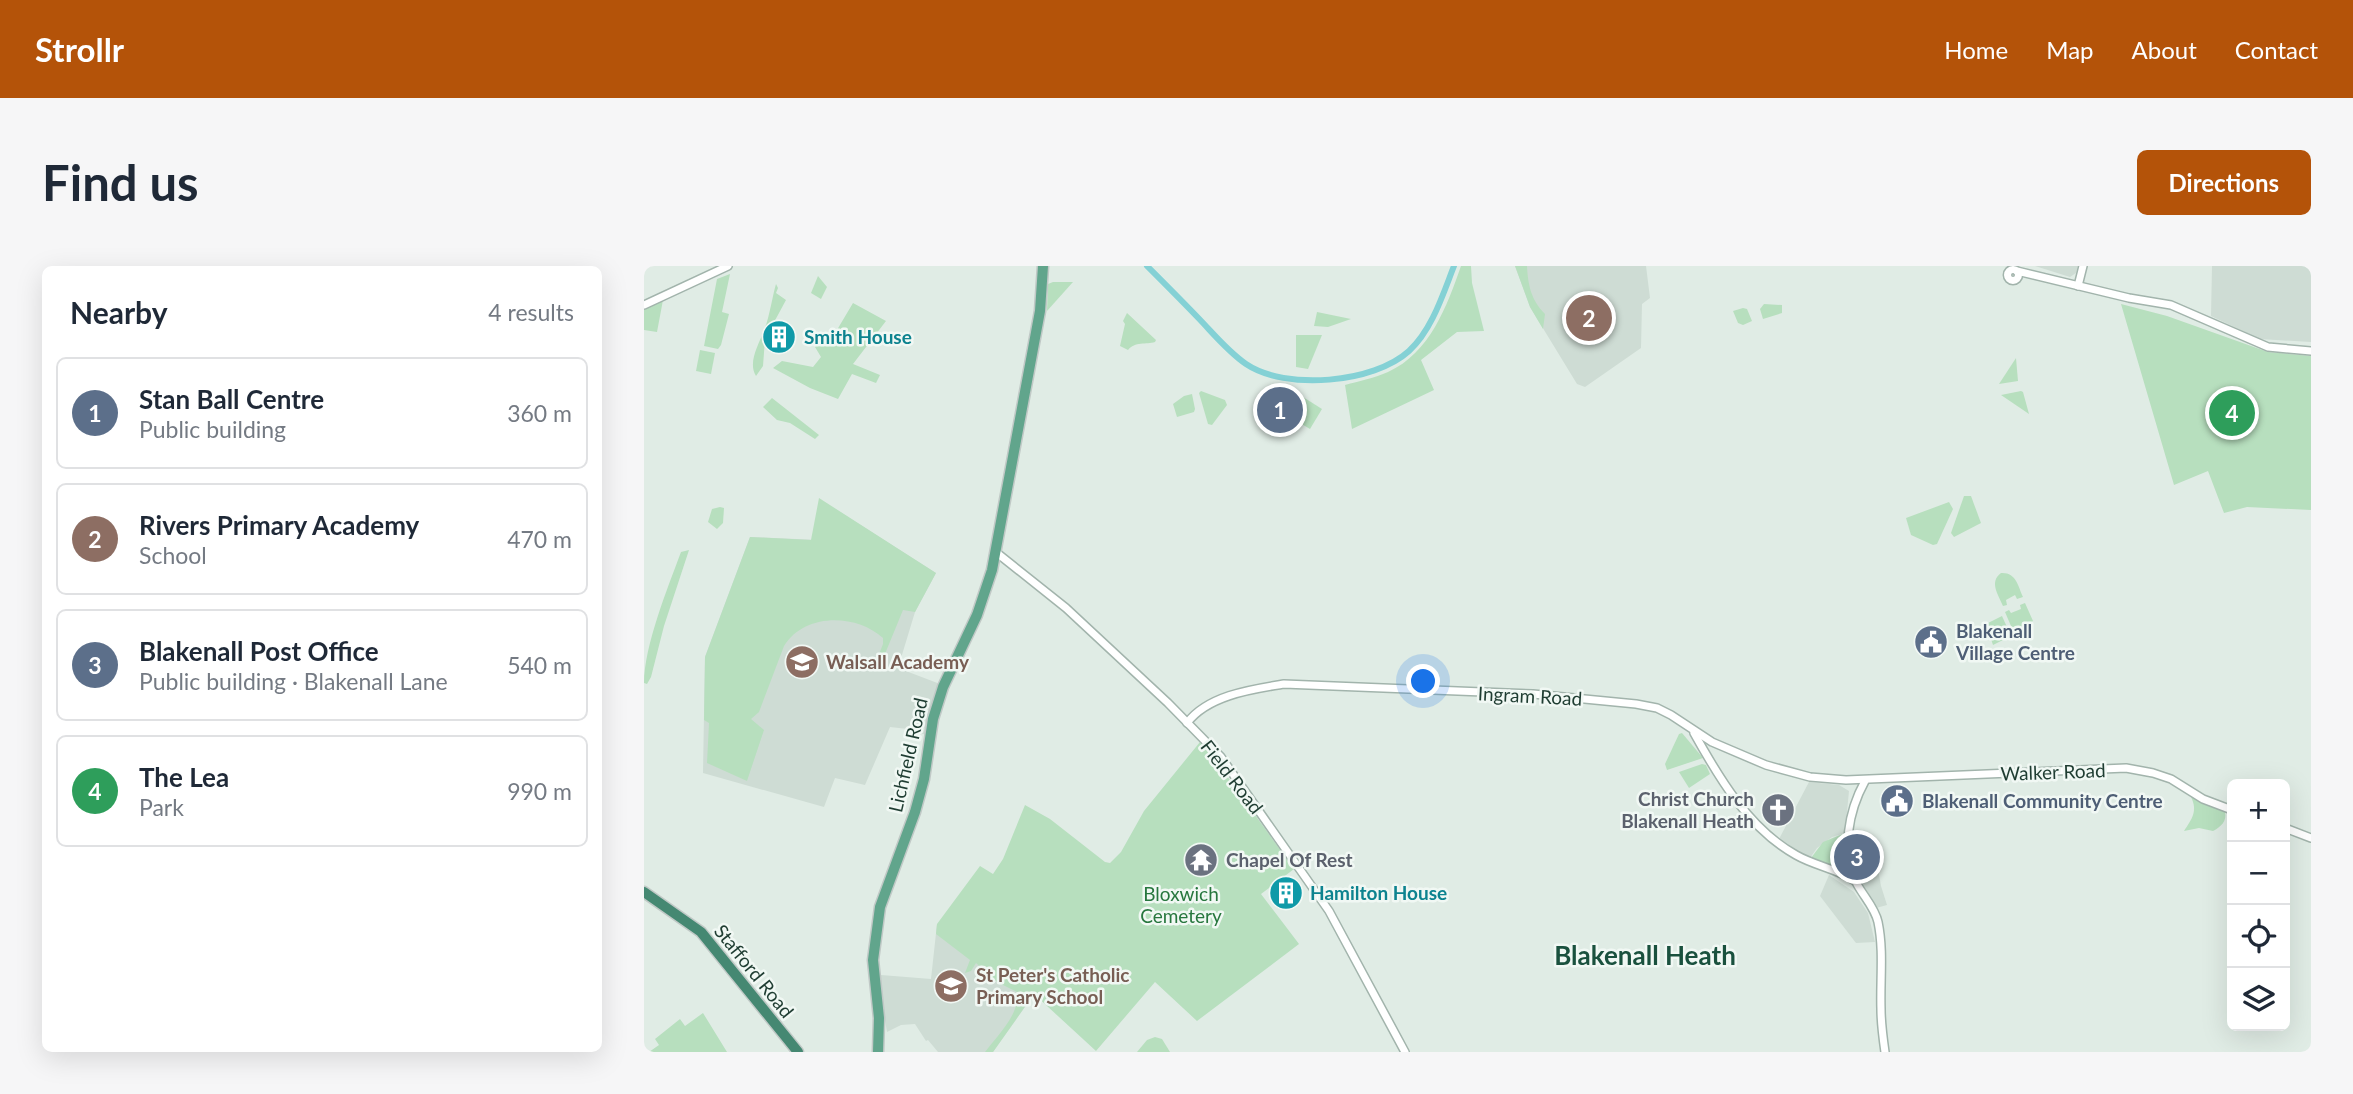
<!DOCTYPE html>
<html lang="en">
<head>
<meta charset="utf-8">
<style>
	body { margin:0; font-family:Lato,sans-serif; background:#f6f6f7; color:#1f2937 }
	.controls { position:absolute; right:21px; bottom:21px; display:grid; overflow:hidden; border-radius:10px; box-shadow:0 7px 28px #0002 }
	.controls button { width:63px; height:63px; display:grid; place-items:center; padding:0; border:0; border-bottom:2px solid #e0e1e3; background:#fff; color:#1f2937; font:35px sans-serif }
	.you { position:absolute; left:780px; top:416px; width:24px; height:24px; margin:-18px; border:5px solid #fff; border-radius:50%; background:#1a73e8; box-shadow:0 0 0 10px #1a73e833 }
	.badge { display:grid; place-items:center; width:46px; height:46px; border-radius:50%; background:#b45309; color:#fff; font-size:23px; font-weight:700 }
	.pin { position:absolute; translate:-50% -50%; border:4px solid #fff; box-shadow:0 2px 7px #0006 }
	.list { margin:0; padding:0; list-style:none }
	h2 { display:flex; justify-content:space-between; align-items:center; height:91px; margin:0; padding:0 28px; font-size:30px }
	h2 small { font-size:23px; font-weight:400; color:#747a83 }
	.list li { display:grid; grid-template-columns:46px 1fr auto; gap:21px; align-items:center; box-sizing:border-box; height:112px; margin:0 14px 14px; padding:0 14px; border:2px solid #e0e1e3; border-radius:10px }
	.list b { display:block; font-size:26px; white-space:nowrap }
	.list p { margin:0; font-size:23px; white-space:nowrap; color:#747a83 }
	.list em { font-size:23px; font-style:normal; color:#747a83 }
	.icon { flex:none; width:38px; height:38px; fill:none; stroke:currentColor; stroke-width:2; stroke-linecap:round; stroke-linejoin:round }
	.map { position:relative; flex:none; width:1667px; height:786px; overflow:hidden; border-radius:10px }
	header { display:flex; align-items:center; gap:42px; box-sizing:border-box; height:98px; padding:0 35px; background:#b45309; color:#fff }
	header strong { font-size:33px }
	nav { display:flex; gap:38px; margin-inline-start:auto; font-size:24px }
	.intro { display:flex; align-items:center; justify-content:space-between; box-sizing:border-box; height:168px; padding:0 42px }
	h1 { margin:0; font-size:49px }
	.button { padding:18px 32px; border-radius:10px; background:#b45309; color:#fff; font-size:24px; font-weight:700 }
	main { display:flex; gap:42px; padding:0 42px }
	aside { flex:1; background:#fff; border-radius:10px; box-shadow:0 7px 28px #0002 }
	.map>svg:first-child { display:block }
	.built { fill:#cedcd4 }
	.green { fill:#b7dfbe }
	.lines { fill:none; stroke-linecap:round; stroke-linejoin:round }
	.canal { stroke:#84d1d5; stroke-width:6 }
	.tertiary-casing { stroke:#a2b4ac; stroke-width:10 }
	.primary-casing { stroke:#c0c9c6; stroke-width:13 }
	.trunk-casing { stroke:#c0c9c6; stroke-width:13 }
	.tertiary { stroke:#fff; stroke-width:7 }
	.primary { stroke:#61a58c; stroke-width:10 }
	.trunk { stroke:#458872; stroke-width:10 }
	.labels { text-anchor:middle; stroke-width:5; stroke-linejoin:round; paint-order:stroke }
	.culture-label { font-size:19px; font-weight:bold; fill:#0d838f; stroke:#f1f8f4; text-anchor:start }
	.service-label { font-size:19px; font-weight:bold; fill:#4e5e75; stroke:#f1f8f4; text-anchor:start }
	.education-label { font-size:19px; font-weight:bold; fill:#785e54; stroke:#f1f8f4; text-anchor:start }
	.street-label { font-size:19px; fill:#1f3d32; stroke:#f1f8f4 }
	.worship-label { font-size:19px; font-weight:bold; fill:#5b616d; stroke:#f1f8f4; text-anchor:end }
	.park-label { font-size:19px; fill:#27773e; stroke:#f1f8f4 }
	.district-label { font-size:26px; font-weight:bold; fill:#1a513e; stroke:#f1f8f4 }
</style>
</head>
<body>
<header>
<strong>Strollr</strong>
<nav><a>Home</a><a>Map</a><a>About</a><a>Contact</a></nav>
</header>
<div class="intro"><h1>Find us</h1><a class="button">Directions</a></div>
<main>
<aside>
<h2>Nearby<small>4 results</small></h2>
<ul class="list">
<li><span class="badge" style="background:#5c6f8a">1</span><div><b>Stan Ball Centre</b><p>Public building</p></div><em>360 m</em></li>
<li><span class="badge" style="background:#8d6e63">2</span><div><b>Rivers Primary Academy</b><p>School</p></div><em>470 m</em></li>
<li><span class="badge" style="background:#5c6f8a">3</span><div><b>Blakenall Post Office</b><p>Public building · Blakenall Lane</p></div><em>540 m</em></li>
<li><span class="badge" style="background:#2e9e5b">4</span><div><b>The Lea</b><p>Park</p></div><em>990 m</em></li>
</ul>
</aside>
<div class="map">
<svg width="1667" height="786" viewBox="0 0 1667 786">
	<rect width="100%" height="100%" fill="#e0ece5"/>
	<!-- built -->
	<g class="built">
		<path d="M871,0h131l4,32 -8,6 -1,44 -56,39 -8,-3 -47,-77z"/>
		<path d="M1391,0h43l-2,7 -6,4z"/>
		<path d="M1568,0h99v76l-51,-3 -49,-23z"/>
		<path d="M196,246l96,61 -21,39 -17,56 42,16 -14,51 -18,-6 -18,-2 -25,58 -30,-7 -11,29 -121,-34 2,-116 45,-120 69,3z"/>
		<path d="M1165,516l30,3 10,6 -4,42 -13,4 -15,11 -7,10 -12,-5 -19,-14z"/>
		<path d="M1229,575l8,45 6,19 -11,3 -17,-29 -6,-34z"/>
		<path d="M1185,609l25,17 14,21 7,29 -19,1 -36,-47z"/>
		<path d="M293,658l97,70 -41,58h-55l-10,-12 -2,1 -11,-17 -14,1 -14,7 -6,-36v-21l50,4z"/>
	</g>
	<!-- green -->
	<g class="green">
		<path d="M817,0h10l1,17 12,48 -27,1 -36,28 13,30 -82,39 -7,-44c14,-4 30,-7 43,-13 42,-19 59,-66 73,-106z"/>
		<path d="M871,0h12c1,19 4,34 18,48l-2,15 -13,-22z"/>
		<path d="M86,8l-8,38 7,2 -8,31 -3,4 -14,-3 13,-67z"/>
		<path d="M174,10l9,11 -6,12 -10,-6z"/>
		<path d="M409,16h20l-26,29 1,-27z"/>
		<path d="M132,18l2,4 -2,5 10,7 -21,39 -2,27 -7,10c-9,-14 4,-34 9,-48 5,-14 7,-30 11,-44z"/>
		<path d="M19,34l-6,32 -13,-2v-20z"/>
		<path d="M209,37l33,18 -33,43 27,11 -4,8 -24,-9 -14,25 -28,-11 -37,-20 9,-7 31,6 8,-10 -6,-10 7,-10 9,3z"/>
		<path d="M1120,38l18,1v8l-19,6 -3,-10z"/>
		<path d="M1477,38l46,12 101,36 43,4v154l-64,-3 -23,6 -16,-42 -34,14z"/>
		<path d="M1099,42l4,1 5,12 -9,4 -5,-2 -5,-12z"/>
		<path d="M673,46l34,7 -23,8 -14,-1z"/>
		<path d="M483,47l29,27 -1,2c-9,3 -20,-1 -27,8l-8,-4 5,-22 -2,-3z"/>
		<path d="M652,69h26l-14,34 -12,-2z"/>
		<path d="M56,84l15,3 -4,21 -15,-3z"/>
		<path d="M1372,92l2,23 -19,3z"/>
		<path d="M557,125l24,9 2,5 -15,20 -4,-1 -9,-31z"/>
		<path d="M1377,125l2,1 6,22 -28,-19z"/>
		<path d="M548,128l3,15 -1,3 -17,5 -4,-13 11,-8z"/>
		<path d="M659,131l19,12 -12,20 -20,-12z"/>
		<path d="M128,132l47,37 -4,4 -25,-16 -13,-3 -14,-13z"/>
		<path d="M1320,230h7l10,27 -27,14 -3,-4z"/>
		<path d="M175,232l117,75 -21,39 -12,-2 -23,56 -4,-4 7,-18v-6c-27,-25 -79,-25 -99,8l-25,66 -8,7 13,11 -17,51 -40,-18 2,-40 -5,-3 1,-63 45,-120 61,3z"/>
		<path d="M1305,236l4,7 -16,35 -4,1 -22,-10 -5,-17z"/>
		<path d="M76,241l4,1 -1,15 -6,6 -9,-7 4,-13z"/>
		<path d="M45,284l-25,76 -13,51 -4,7 -3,-1c0,-37 24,-96 37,-131z"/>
		<path d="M1357,307c15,-1 17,13 22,24l-6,2 -2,-4 -9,5 1,5 -4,1c-5,-12 -14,-24 -2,-33z"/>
		<path d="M1381,337l8,18 -19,12 -9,-21 4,-2 2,3 10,-4 -1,-4z"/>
		<path d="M1358,350l9,20 -18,9 -7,-21z"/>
		<path d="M1038,467l21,25 -36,12 -2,-6 14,-30z"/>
		<path d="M556,476l27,34 67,93 -33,25 38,50 -102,77 -42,-39 -59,69 -62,-57 -41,58h-8c12,-16 36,-39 32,-60l-20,-10 -21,-19 -5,8 -6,2 5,-13 -34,-26 1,-10 43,-58 13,8 10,-15 22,-54 25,14 55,43 5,1 11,-11 23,-41z"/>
		<path d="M1058,498l4,1 4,9 -21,14 -10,-16z"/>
		<path d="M1547,531l34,15c2,9 -4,15 -12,19l-14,-3 -15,3c8,-12 14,-20 7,-34z"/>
		<path d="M1201,567l3,22c-10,16 -23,9 -37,3l12,-16z"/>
		<path d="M59,747l24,39h-78l10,-7 -4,-6 25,-20 5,7z"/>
		<path d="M511,771l7,2 8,13h-33l10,-12z"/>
	</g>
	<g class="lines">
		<!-- canal -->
		<path class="canal" d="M503,0c19,19 38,38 57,58 13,14 26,29 42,40 40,27 128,19 163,-13 23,-21 34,-57 45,-85"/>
		<!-- tertiary casing -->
		<g class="tertiary-casing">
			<g id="tertiary">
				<circle cx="1369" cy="9" r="5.5"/>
				<path d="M1373,5l112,27 42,7 97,42 43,4"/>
				<path d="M1434,20l5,-20"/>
				<path d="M0,39l84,-39"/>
				<path d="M353,287l69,55 102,95 53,54 108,154 76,141"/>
				<path d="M543,457c21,-28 66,-34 97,-39l249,10 103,10 21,4 14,7 41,27 54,23 44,12 36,3 280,-12 27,5 18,6 32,20 29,11"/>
				<path d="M1050,467c25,45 55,96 102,122 19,11 42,14 59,26"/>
				<path d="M1221,515c-16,29 -25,71 -8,103 7,13 18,24 21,38 6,29 2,58 3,87 0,14 2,29 4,43"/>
				<path d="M1641,562l26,10"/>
			</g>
		</g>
		<!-- primary casing -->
		<g class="primary-casing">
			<path id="primary" d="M234,786l1,-34 -6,-58 7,-53 35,-95 9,-33 9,-60 10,-32 34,-72 15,-45 48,-259 3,-45"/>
		</g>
		<!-- trunk casing -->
		<g class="trunk-casing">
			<path id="trunk" d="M0,626l57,40 97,120"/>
		</g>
		<!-- tertiary -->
		<use href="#tertiary" class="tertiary"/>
		<!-- primary -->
		<use href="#primary" class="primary"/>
		<!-- trunk -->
		<use href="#trunk" class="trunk"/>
	</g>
	<!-- icons -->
	<defs>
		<g id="building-disc" transform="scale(1.75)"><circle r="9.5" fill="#0f9aa8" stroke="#f1f8f4"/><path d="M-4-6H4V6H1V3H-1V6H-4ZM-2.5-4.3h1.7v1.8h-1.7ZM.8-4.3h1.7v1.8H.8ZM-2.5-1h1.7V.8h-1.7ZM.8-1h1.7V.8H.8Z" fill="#fff"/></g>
		<g id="civic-disc" transform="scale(1.75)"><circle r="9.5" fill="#5c6f8a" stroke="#f1f8f4"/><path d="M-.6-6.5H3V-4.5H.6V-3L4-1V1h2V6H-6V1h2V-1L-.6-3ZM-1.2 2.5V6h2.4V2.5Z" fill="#fff"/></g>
		<g id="school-disc" transform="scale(1.75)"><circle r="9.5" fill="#8d6e63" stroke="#f1f8f4"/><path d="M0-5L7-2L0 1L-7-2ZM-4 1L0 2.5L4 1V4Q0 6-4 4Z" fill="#fff"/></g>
		<g id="church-disc" transform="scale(1.75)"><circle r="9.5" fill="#6b7280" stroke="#f1f8f4"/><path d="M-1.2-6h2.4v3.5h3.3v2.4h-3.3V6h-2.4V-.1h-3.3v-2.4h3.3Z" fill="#fff"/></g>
		<g id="temple-disc" transform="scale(1.75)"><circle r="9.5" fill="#6b7280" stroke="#f1f8f4"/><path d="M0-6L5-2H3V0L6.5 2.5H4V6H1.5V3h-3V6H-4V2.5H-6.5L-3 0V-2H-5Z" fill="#fff"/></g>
	</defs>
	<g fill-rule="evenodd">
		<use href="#building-disc" x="135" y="71"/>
		<use href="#civic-disc" x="1287" y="376"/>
		<use href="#school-disc" x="158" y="396"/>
		<use href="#civic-disc" x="1253" y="535"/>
		<use href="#church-disc" x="1134" y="544"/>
		<use href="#temple-disc" x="557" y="594"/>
		<use href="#building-disc" x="642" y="627"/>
		<use href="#school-disc" x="307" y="720"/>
	</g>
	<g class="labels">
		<!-- culture labels -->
		<g class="culture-label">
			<text x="160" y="78">Smith House</text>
			<text x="666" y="634">Hamilton House</text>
		</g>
		<!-- service labels -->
		<g class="service-label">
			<text x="1312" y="372">Blakenall<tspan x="1312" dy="22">Village Centre</tspan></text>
			<text x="1278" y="542">Blakenall Community Centre</text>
		</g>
		<!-- education labels -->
		<g class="education-label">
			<text x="182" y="403">Walsall Academy</text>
			<text x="332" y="716">St Peter's Catholic<tspan x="332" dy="22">Primary School</tspan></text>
		</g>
		<!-- street labels -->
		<g class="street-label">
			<text transform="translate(886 430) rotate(3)" y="7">Ingram Road</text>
			<text transform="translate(264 489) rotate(-77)" y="7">Lichfield Road</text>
			<text transform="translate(1409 506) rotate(-2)" y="7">Walker Road</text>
			<text transform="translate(588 511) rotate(52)" y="7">Field Road</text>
			<text transform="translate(110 705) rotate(51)" y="7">Stafford Road</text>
		</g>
		<!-- worship labels -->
		<g class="worship-label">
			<text x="1110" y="540">Christ Church<tspan x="1110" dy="22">Blakenall Heath</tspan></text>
			<text x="582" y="601" text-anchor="start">Chapel Of Rest</text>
		</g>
		<!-- park labels -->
		<g class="park-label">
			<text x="537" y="635">Bloxwich<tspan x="537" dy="22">Cemetery</tspan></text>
		</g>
		<!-- district labels -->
		<g class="district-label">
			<text x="1001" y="699">Blakenall Heath</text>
		</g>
	</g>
</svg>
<div class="controls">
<button>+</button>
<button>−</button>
<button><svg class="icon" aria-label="locate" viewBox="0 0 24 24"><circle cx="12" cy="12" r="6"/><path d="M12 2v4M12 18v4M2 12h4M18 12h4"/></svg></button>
<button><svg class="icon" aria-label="layers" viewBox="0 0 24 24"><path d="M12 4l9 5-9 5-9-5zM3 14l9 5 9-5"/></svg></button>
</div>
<div class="you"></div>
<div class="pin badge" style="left:636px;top:144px;background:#5c6f8a">1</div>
<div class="pin badge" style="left:945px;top:52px;background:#8d6e63">2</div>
<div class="pin badge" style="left:1213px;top:591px;background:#5c6f8a">3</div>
<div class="pin badge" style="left:1588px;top:147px;background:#2e9e5b">4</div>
</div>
</main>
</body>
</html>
